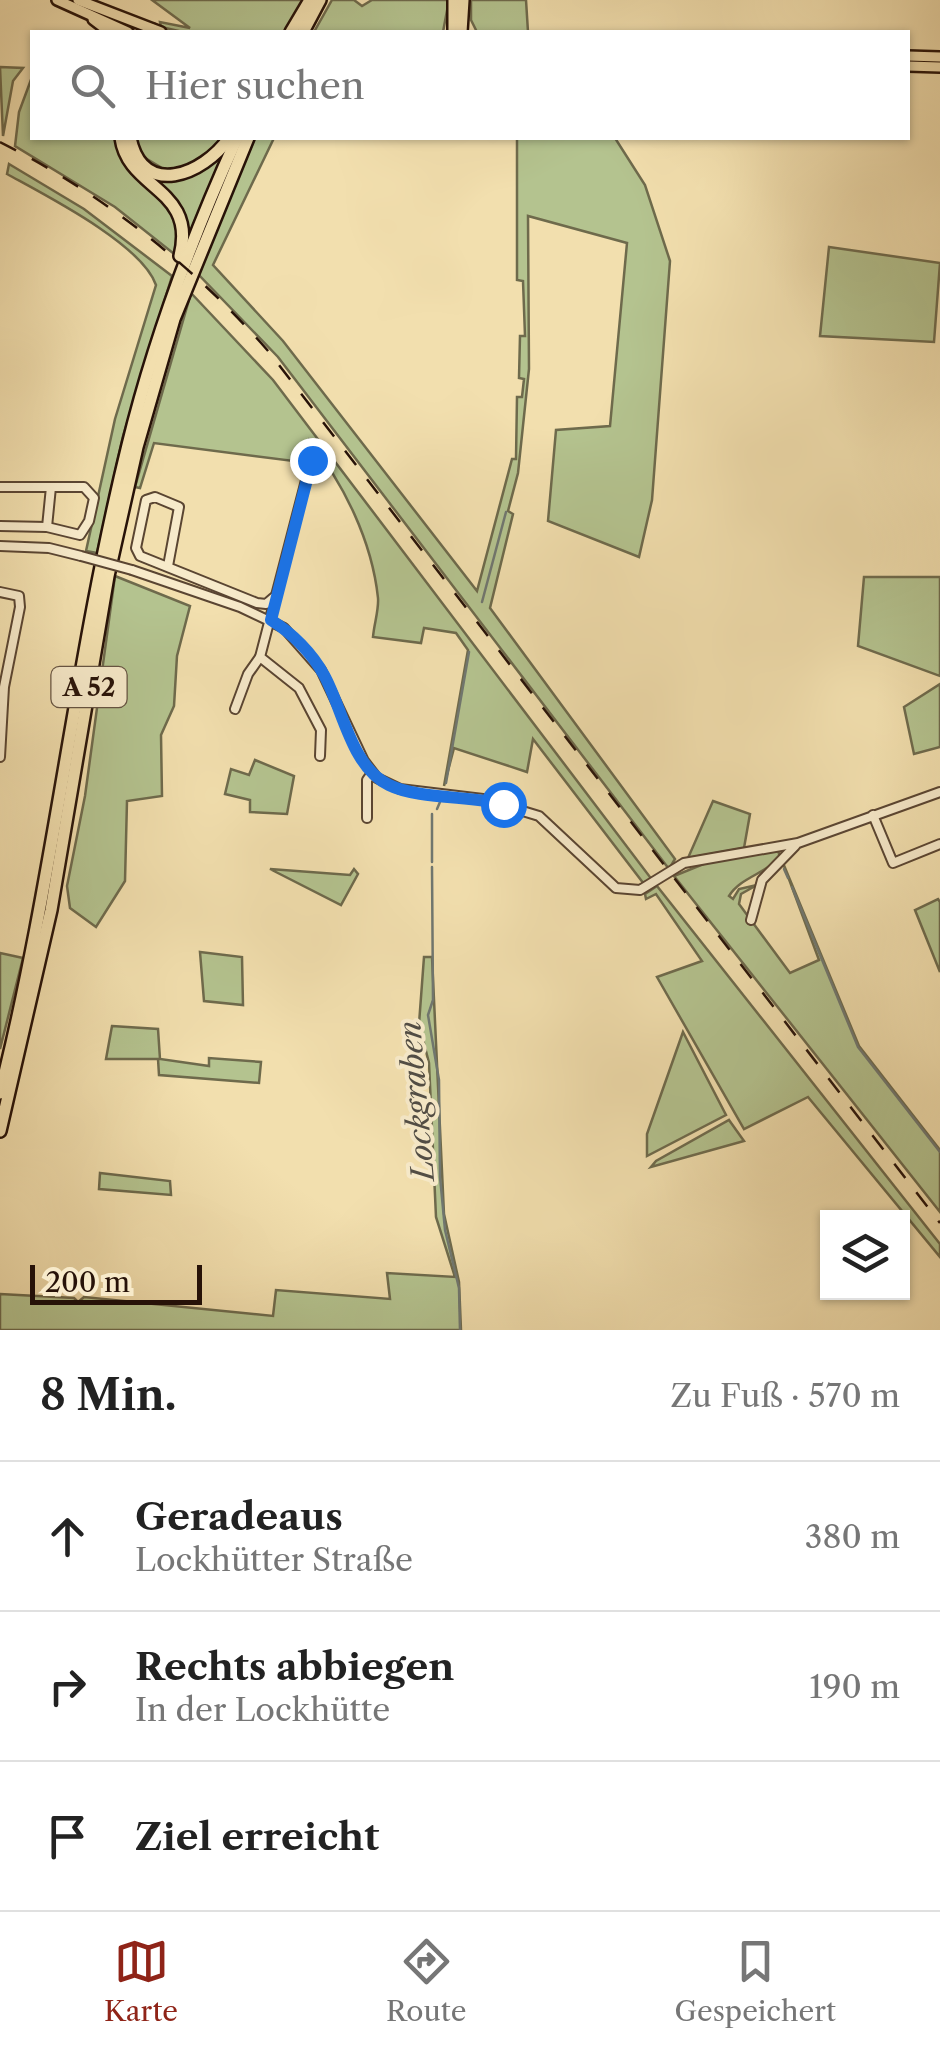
<!DOCTYPE html>
<html lang="de">
<head>
<meta charset="utf-8">
<style>
	body { margin:0; font-family:"Libre Caslon Text",serif; background:#f6f6f6; color:#222 }
	.controls { position:absolute; right:30px; bottom:30px; display:grid; overflow:hidden; border-radius:0px; box-shadow:0 2px 8px #0004 }
	.controls button { width:90px; height:90px; display:grid; place-items:center; padding:0; border:0; border-bottom:2px solid #e0e0e0; background:#fff; color:#222; font:50px sans-serif }
	.scale { position:absolute; left:30px; bottom:25px; width:172px; box-sizing:border-box; padding-left:10px; border:5px solid #271208; border-top:0; font-size:28px; line-height:35px; white-space:nowrap; color:#271208; -webkit-text-stroke:8px #f7eaca; paint-order:stroke }
	.stop { position:absolute; width:30px; height:30px; margin:-22px; border:8px solid #1a73e8; border-radius:50%; background:#fff }
	.stop.end { background:#1a73e8; border-color:#fff; box-shadow:0 2px 10px #0008 }
	.list { margin:0; padding:0; list-style:none }
	h2 { display:flex; justify-content:space-between; align-items:center; height:130px; margin:0; padding:0 40px; font-size:42px }
	h2 small { font-size:32px; font-weight:400; color:#767676 }
	.list li { display:grid; grid-template-columns:65px 1fr auto; gap:30px; align-items:center; box-sizing:border-box; height:150px; padding:0 40px; border-top:2px solid #e0e0e0 }
	.list b { display:block; font-size:38px; white-space:nowrap }
	.list p { margin:0; font-size:32px; white-space:nowrap; color:#767676 }
	.list em { font-size:32px; font-style:normal; color:#767676 }
	.icon { flex:none; width:55px; height:55px; fill:none; stroke:currentColor; stroke-width:2; stroke-linecap:round; stroke-linejoin:round }
	.map { position:relative; flex:none; width:940px; height:1330px; overflow:hidden }
	.search { position:absolute; background:#fff; box-shadow:0 2px 8px #0004; left:30px; right:30px; top:30px; height:110px; display:flex; align-items:center; gap:25px; box-sizing:border-box; padding:0 35px; border-radius:0px; color:#767676; font-size:38px }
	.sheet { height:580px; background:#fff }
	nav { display:flex; justify-content:space-around; align-items:center; box-sizing:border-box; height:140px; border-top:2px solid #e0e0e0; background:#fff; font-size:28px; color:#767676 }
	nav a { display:grid; justify-items:center; gap:5px }
	nav .on { color:#8f2418 }
	.map>svg:first-child { display:block }
	.green { fill:#b4c38f; stroke:#6e6a4c; stroke-width:2.5 }
	.lines { fill:none; stroke-linecap:round; stroke-linejoin:round }
	.stream { stroke:#707770; stroke-width:2.5 }
	.minor-casing { stroke:#5a4532; stroke-width:12 }
	.major-casing { stroke:#271208; stroke-width:14 }
	.highway-casing { stroke:#271208; stroke-width:16 }
	.minor { stroke:#f7eaca; stroke-width:8 }
	.major { stroke:#f2dfae; stroke-width:9 }
	.highway { stroke:#f2dfae; stroke-width:11 }
	.rail { stroke:#271208; stroke-width:2.5; stroke-dasharray:18 18; stroke-linecap:butt }
	.minor-bridge-casing { stroke:#5a4532; stroke-width:12; stroke-linecap:butt }
	.minor-bridge { stroke:#f7eaca; stroke-width:8 }
	.route { stroke:#1a73e8; stroke-width:12 }
	.labels { text-anchor:middle; stroke-width:8; stroke-linejoin:round; paint-order:stroke }
	.shield { fill:#f7eaca; stroke:#655342; stroke-width:2.5 }
	.shield-label { font-size:25px; font-weight:bold; fill:#271208 }
	.water-label { font-size:30px; font-style:italic; fill:#514d45; stroke:#f7eaca }
</style>
</head>
<body>
<div class="map">
<svg width="940" height="1330" viewBox="0 0 940 1330">
	<rect width="100%" height="100%" fill="#f2dfae"/>
	<filter id="stains"><feTurbulence type="fractalNoise" baseFrequency=".002" numOctaves="4"/><feColorMatrix values="0 0 0 0 .2 0 0 0 0 .09 0 0 0 0 .02 0 0 0 .5 -.17"/></filter>
	<radialGradient id="worn" r=".72"><stop offset=".6" stop-color="#630" stop-opacity="0"/><stop offset="1" stop-color="#630" stop-opacity=".3"/></radialGradient>
	<!-- green -->
	<g class="green">
		<path d="M152,0h152l-20,32h-101l-22,-5 -1,-5 30,6z"/>
		<path d="M332,0h22l8,6 10,-6h77l-6,32h-129z"/>
		<path d="M471,0h55l2,32h-51l-6,-12z"/>
		<path d="M0,67l23,1 -10,13 -10,55z"/>
		<path d="M32,77v61h85l62,85 -1,34 -63,-50 -100,-61 4,-34z"/>
		<path d="M135,138h88l-27,26 -29,7 -25,-15z"/>
		<path d="M255,138h19l-61,127 70,76 194,250 35,-132h4l1,-62h5l2,-18 -5,-1 1,-42h5l-2,-55 -6,-1v-142h98l30,47 25,76 -18,239 -13,57 -91,-36 8,-91 54,-4 17,-183 -99,-27 1,153 -11,104 -10,38 5,3 -23,94 185,251 -6,10 -391,-512 -81,-84z"/>
		<path d="M227,146l-39,91 -57,-87 37,27z"/>
		<path d="M9,164l75,45 88,67 -49,160 -26,117 -11,-2 29,-132 41,-134c-14,-41 -111,-90 -149,-111z"/>
		<path d="M829,247l111,16 -6,79 -114,-6z"/>
		<path d="M191,293l82,87 380,501 -9,3 -111,-145 -6,33 -73,-24 -10,38 24,-136 -12,-17 -32,-5 -3,15 -48,-6c1,-13 6,-27 5,-39 -6,-57 -34,-114 -69,-158l-8,22 -147,-19 -14,45 -5,-1z"/>
		<path d="M115,576l75,30 -13,50 -3,50 -13,29 1,61 -35,5 -2,80 -29,46 -26,-19 -3,-22 18,-90z"/>
		<path d="M864,577h76v99l-82,-30z"/>
		<path d="M940,684v63l-26,7 -10,-47z"/>
		<path d="M255,760l39,16 -7,38 -37,-2v-12l-25,-6 6,-25 18,6z"/>
		<path d="M713,801l37,13 -6,34 -56,10z"/>
		<path d="M778,850l2,8c-16,16 -40,20 -51,38l4,3 6,-10 18,-4 -16,9 -2,10 51,69 29,-13 -36,-97 76,183 81,104v62l-266,-336 32,-13z"/>
		<path d="M270,869l80,6 4,-6 4,5 -17,31z"/>
		<path d="M657,886l283,358v13l-132,-160 -64,32 -87,-152 45,-16 -46,-67 -10,5 -1,-5z"/>
		<path d="M938,899l2,3v70l-25,-62z"/>
		<path d="M200,952l42,5 1,48 -39,-4z"/>
		<path d="M0,953l23,5 -23,91z"/>
		<path d="M424,957h8l12,257 15,68 2,48h-461v-36l74,4 4,4 6,-5 189,19 3,-26 114,9 -3,-26 68,4 -19,-60 -7,-154 -10,-39z"/>
		<path d="M112,1026l46,3 2,30 49,7v-8l52,4 -2,21 -100,-8 -1,-16h-52z"/>
		<path d="M683,1032l43,83 -79,41v-22z"/>
		<path d="M729,1120l15,21 -93,26 5,-6z"/>
		<path d="M100,1173l70,8 1,14 -72,-6z"/>
	</g>
	<g class="lines">
		<!-- stream -->
		<g class="stream">
			<path d="M482,602l24,-90"/>
			<path d="M446,783l23,-131"/>
			<path d="M437,809l3,-7"/>
			<path d="M432,814v48"/>
			<path d="M432,867l1,133 -5,15 11,65 1,97 5,53 14,58 1,42"/>
			<path d="M784,869l4,9"/>
			<path d="M792,887l66,160 82,105"/>
		</g>
		<!-- minor casing -->
		<g class="minor-casing">
			<g id="minor">
				<path d="M311,461l-51,196 39,31 22,42 -1,26"/>
				<path d="M0,487h84l10,11 -5,23 -9,14 -33,-8 -47,-1"/>
				<path d="M47,527l4,-40"/>
				<path d="M0,546l49,2 32,8"/>
				<path d="M168,566l11,-59 -24,-10 -9,3 -10,48 4,8 117,47 9,1 7,-6"/>
				<path d="M132,570l108,37 44,21 37,42 43,91 13,17 23,11 83,10 56,17 77,72 24,2 44,-27 114,-20 142,-51"/>
				<path d="M0,592l19,4 1,11 -16,80 -4,70"/>
				<path d="M235,709l13,-35 12,-17"/>
				<path d="M873,815l20,48 47,-19"/>
				<path d="M367,818v-38l5,-7"/>
				<path d="M751,920l11,-40 33,-34"/>
			</g>
		</g>
		<!-- major casing -->
		<g class="major-casing">
			<g id="major">
				<path d="M57,0l71,32"/>
				<path d="M78,0l83,32"/>
				<path d="M908,56l32,1"/>
				<path d="M908,66l32,1"/>
			</g>
		</g>
		<!-- highway casing -->
		<g class="highway-casing">
			<g id="highway">
				<path d="M94,19l17,13"/>
				<path d="M150,32l2,-2"/>
				<path d="M291,32l19,-32"/>
				<path d="M303,32l17,-32"/>
				<path d="M454,32v-32"/>
				<path d="M461,32l2,-32"/>
				<path d="M121,138c7,52 76,50 59,118"/>
				<path d="M130,138c13,61 73,37 99,0"/>
				<path d="M0,1093c54,-214 75,-434 128,-648 26,-106 64,-208 109,-307"/>
				<path d="M0,1131l51,-221 57,-334 29,-129 37,-128 74,-181"/>
			</g>
		</g>
		<!-- minor -->
		<use href="#minor" class="minor"/>
		<!-- major -->
		<use href="#major" class="major"/>
		<!-- highway -->
		<use href="#highway" class="highway"/>
		<!-- rail -->
		<path class="rail" d="M0,142c103,52 193,123 269,210l671,871"/>
		<!-- minor-bridge casing -->
		<g class="minor-bridge-casing">
			<path id="minor-bridge" d="M81,556l51,14"/>
		</g>
		<!-- minor-bridge -->
		<use href="#minor-bridge" class="minor-bridge"/>
	</g>
	<g class="lines">
		<!-- route -->
		<path class="route" d="M312,460l-41,160c21,13 41,33 53,55 19,34 27,92 65,110 28,14 81,11 114,19"/>
	</g>
	<g class="labels">
		<!-- shield labels -->
		<rect class="shield" x="51.5" y="667" width="75" height="40" rx="8"/>
		<g class="shield-label">
			<text x="89" y="696">A 52</text>
		</g>
		<!-- water labels -->
		<g class="water-label">
			<text transform="translate(417 1101) rotate(-95)" y="10">Lockgraben</text>
		</g>
	</g>
	<rect width="100%" height="100%" filter="url(#stains)"/>
	<rect width="100%" height="100%" fill="url(#worn)"/>
</svg>
<div class="controls">
<button><svg class="icon" aria-label="layers" viewBox="0 0 24 24"><path d="M12 4l9 5-9 5-9-5zM3 14l9 5 9-5"/></svg></button>
</div>
<div class="scale">200 m</div>
<div class="stop" style="left:503px;top:804px"></div>
<div class="stop end" style="left:312px;top:460px"></div>
<div class="search"><svg class="icon" aria-label="search" viewBox="0 0 24 24"><circle cx="10" cy="10" r="6"/><path d="M15 15l6 6"/></svg>Hier suchen</div>
</div>
<section class="sheet">
<h2>8 Min.<small>Zu Fuß · 570 m</small></h2>
<ul class="list">
<li><svg class="icon" aria-label="ahead" viewBox="0 0 24 24"><path d="M12 20V5M6 11l6-6 6 6"/></svg><div><b>Geradeaus</b><p>Lockhütter Straße</p></div><em>380 m</em></li>
<li><svg class="icon" aria-label="right" viewBox="0 0 24 24"><path d="M7 20v-9h11M14 6l5 5-5 5"/></svg><div><b>Rechts abbiegen</b><p>In der Lockhütte</p></div><em>190 m</em></li>
<li><svg class="icon" aria-label="arrive" viewBox="0 0 24 24"><path d="M6 21V4h12l-3 4 3 4H6"/></svg><div><b>Ziel erreicht</b></div></li>
</ul>
</section>
<nav>
<a class="on"><svg class="icon" aria-label="map" viewBox="0 0 24 24"><path d="M3 6l6-2 6 2 6-2v14l-6 2-6-2-6 2zM9 4v14M15 6v14"/></svg>Karte</a>
<a><svg class="icon" aria-label="directions" viewBox="0 0 24 24"><path d="M12 3l9 9-9 9-9-9zM9 14v-3h6M13 9l2 2-2 2"/></svg>Route</a>
<a><svg class="icon" aria-label="saved" viewBox="0 0 24 24"><path d="M7 4h10v16l-5-4-5 4z"/></svg>Gespeichert</a>
</nav>
</body>
</html>
